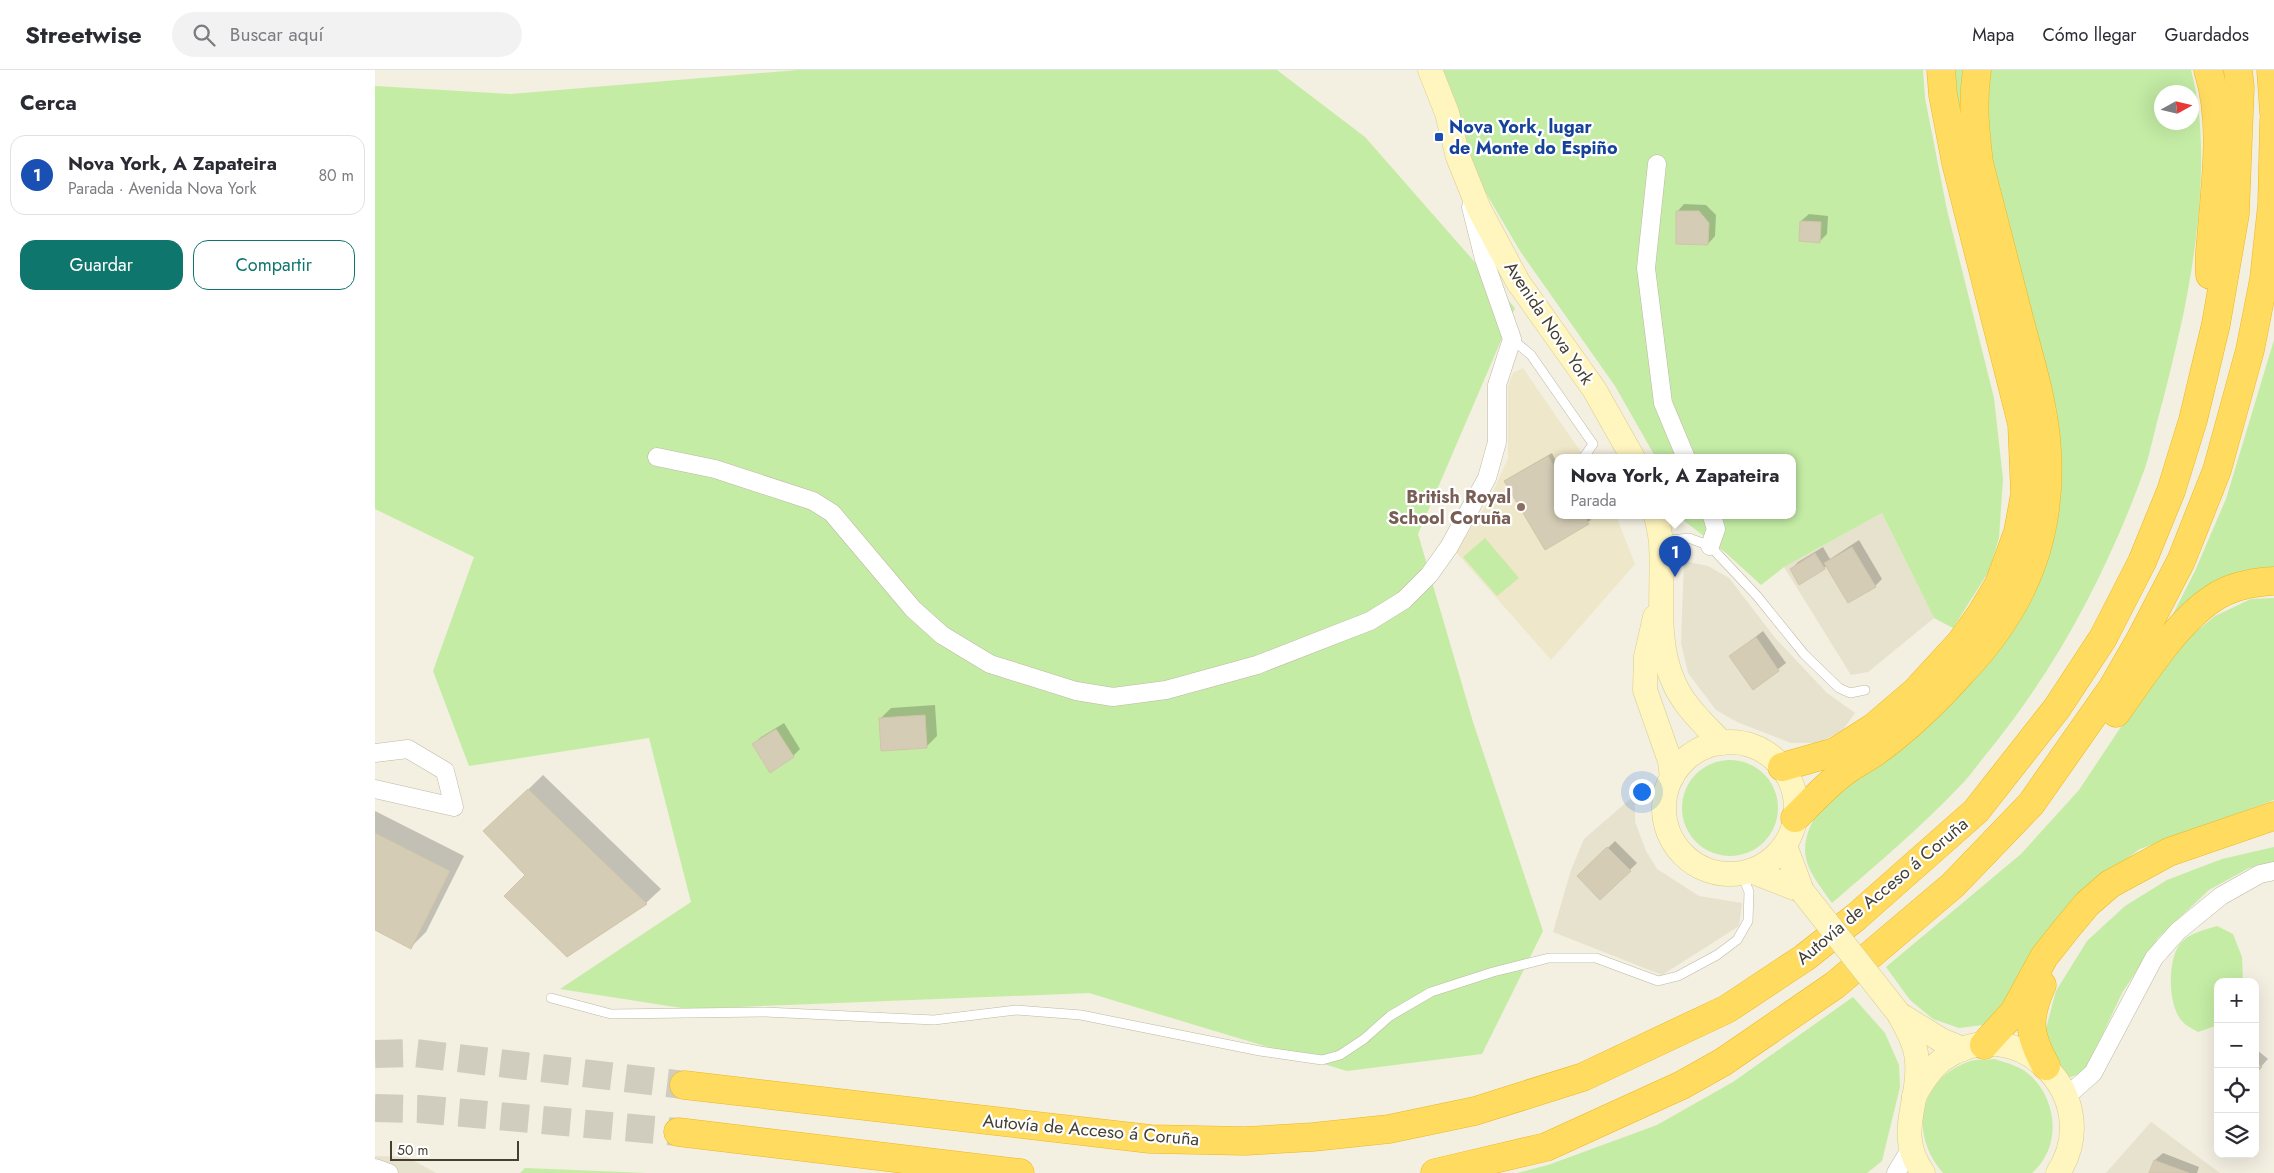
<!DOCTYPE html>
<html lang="es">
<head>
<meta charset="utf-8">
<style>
	body { margin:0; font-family:Jost,sans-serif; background:#f2f2f3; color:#2b2b33 }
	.controls { position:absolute; right:15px; bottom:15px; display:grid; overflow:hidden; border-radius:10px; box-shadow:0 5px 20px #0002 }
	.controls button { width:45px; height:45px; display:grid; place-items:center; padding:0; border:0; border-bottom:1px solid #e1e1e2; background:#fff; color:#2b2b33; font:25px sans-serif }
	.compass { position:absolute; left:1779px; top:15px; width:45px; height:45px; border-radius:50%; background:#fff; box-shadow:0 5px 20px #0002; rotate:82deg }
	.scale { position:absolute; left:15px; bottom:12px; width:129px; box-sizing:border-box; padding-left:5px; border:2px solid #443f31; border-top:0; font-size:14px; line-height:18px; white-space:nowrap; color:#443f31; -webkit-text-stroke:4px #fff; paint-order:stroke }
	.you { position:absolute; left:1266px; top:721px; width:18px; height:18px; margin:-12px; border:4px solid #fff; border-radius:50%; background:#1a73e8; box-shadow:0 0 0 8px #1a73e833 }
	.badge { display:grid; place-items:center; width:32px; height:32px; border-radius:50%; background:#0f766e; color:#fff; font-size:16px; font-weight:700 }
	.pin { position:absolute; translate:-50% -41px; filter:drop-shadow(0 1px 2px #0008) }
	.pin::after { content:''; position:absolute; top:26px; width:18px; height:15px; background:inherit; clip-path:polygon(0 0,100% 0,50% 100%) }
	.popup { position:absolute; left:1179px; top:384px; width:242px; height:65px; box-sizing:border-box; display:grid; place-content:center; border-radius:10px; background:#fff; filter:drop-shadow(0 1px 4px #0005); font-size:16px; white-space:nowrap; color:#7c7c81 }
	.popup b { font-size:19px; color:#2b2b33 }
	.popup::after { content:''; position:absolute; left:50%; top:100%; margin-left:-10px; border:10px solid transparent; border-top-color:#fff }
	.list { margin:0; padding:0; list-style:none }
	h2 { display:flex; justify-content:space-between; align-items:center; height:65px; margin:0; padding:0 20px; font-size:21px }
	h2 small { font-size:16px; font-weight:400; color:#7c7c81 }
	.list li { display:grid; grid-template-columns:32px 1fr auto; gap:15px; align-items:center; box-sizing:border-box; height:80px; margin:0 10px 10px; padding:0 10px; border:1px solid #e1e1e2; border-radius:15px }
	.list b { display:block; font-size:19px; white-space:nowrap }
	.list p { margin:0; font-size:16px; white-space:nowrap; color:#7c7c81 }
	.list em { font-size:16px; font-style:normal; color:#7c7c81 }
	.actions { display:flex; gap:10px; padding:15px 20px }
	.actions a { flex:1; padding:11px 0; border:1px solid #0f766e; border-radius:15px; text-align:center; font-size:18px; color:#0f766e }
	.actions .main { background:#0f766e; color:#fff }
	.icon { flex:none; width:28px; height:28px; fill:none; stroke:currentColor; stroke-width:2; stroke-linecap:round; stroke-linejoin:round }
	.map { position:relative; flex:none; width:1899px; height:1103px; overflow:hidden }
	header { display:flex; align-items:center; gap:30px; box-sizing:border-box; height:70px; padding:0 25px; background:#fff; border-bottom:1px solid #e1e1e2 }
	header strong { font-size:24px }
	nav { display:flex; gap:28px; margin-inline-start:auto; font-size:18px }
	.search { width:350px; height:45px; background:#f2f2f3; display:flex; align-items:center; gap:12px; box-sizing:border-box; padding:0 18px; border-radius:28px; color:#7c7c81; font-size:19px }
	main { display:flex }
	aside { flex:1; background:#fff }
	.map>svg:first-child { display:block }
	.residential { fill:#e7e2ce }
	.education { fill:#eee7c9 }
	.green { fill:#c4eca5; fill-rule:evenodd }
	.shadow { fill:#0003 }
	.building { fill:#d4ccb5; stroke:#d1c5a8 }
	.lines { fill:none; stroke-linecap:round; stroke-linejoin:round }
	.highway-tunnel { stroke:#d0ccbe; stroke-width:28; stroke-dasharray:28 14; stroke-linecap:butt }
	.lane-casing { stroke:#beb8a3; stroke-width:10 }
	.street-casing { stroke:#beb8a3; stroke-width:19 }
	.secondary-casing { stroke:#d8cc8b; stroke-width:25 }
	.highway-casing { stroke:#edb720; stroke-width:29 }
	.lane { stroke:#fff; stroke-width:9 }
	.street { stroke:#fff; stroke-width:18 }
	.secondary { stroke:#fff6bf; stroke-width:24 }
	.highway { stroke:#ffdb60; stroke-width:28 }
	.secondary-bridge-casing { stroke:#d8cc8b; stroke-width:25; stroke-linecap:butt }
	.secondary-bridge { stroke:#fff6bf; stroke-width:24 }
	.transit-dot { fill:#1a4fb4; stroke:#fff; stroke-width:2 }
	.education-dot { fill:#8d6e63; stroke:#fff; stroke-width:2 }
	.labels { text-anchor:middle; stroke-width:4.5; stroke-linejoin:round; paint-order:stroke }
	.transit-label { font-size:18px; font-weight:bold; fill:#164399; stroke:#fff; text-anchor:start }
	.street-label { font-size:18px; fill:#443f31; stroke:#fff }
	.education-label { font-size:18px; font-weight:bold; fill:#785e54; stroke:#fff; text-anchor:end }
</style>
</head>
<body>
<header>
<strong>Streetwise</strong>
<div class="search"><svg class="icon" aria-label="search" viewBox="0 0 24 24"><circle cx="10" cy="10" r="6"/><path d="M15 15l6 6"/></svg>Buscar aquí</div>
<nav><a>Mapa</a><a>Cómo llegar</a><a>Guardados</a></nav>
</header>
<main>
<aside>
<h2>Cerca<small></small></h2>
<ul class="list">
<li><span class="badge" style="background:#1a4fb4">1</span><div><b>Nova York, A Zapateira</b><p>Parada · Avenida Nova York</p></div><em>80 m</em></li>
</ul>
<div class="actions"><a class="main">Guardar</a><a>Compartir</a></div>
</aside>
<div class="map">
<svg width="1899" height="1103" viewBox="0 0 1899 1103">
	<rect width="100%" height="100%" fill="#f3efe1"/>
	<!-- residential -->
	<g class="residential">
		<path d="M1507,443l52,105 -66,54 -17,3 -67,-108z"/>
		<path d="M1309,491l24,5 21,12 47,61 51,54 28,20 -13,18 -23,12h-28l-54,-21 -21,-12 -28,-37 -7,-30z"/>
		<path d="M1260,725v27l11,29 11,18 42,27 43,7 -3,23 -77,49 -109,-43 18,-62 13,-31z"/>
		<path d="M1776,1052l69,51h-114z"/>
		<path d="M0,1086l32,1 29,16h-61z"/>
	</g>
	<!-- education -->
	<path class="education" d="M1148,298l62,90h-28v58h59l19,48 -84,96 -95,-108 34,-53 18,-41v-71l5,-14z"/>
	<!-- green -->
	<g class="green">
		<path d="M423,0h479l88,67 150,171 -97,226 55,188 70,209 -61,123 -135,17 -258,-78 -401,16 -128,-20 131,-87 -42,-164 -180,28 -36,-95 41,-114 -99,-48v-423l136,8z"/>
		<path d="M1066,0h482l2,28 22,112 47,188 9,81 -4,59 -10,33 -36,57 -19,-10 -52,-105 -98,54 -23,18 -35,-32 -43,-33 -1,-4h111v-58h-137l-41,-72 -95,-135 -44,-75 -20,-69z"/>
		<path d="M1578,0h12l-4,16 1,31 -7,-29z"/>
		<path d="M1614,0h202c20,72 7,173 -8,246 -8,35 -16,71 -26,106 -4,15 -7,31 -12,46 -36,100 -86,196 -153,279 -11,13 -21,28 -33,40 -40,42 -83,78 -127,116 -26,-36 -38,-50 -14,-92l224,-240 -56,-432zM1786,22h30v30h-30z"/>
		<path d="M1899,270v230l-107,56 28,-55 31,-72z"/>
		<path d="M1110,468l34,40 -22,18 -34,-39z"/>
		<path d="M1899,528v202l-134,49 -45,33 -91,125 -21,18 -24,3 -26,-9 -23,-19 -24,-33 135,-113 58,-64 91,-137 45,-37 36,-17z"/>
		<circle cx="1355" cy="738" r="48"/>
		<path d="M1899,777v15l-25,6 -40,22 -51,48 -36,55 -37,79 -17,6 -18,-25 -5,-21 11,-41 31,-50 38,-35 42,-26 55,-21z"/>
		<path d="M1842,856l16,8 9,23 1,25h-25v43l-20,7c-5,-3 -12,-6 -16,-11 -14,-15 -15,-60 -2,-77 9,-11 24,-14 37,-18z"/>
		<path d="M1478,927l32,36 14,32 1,22 -18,74 -15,12h-350l31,-8 109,-40 76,-43z"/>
		<path d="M1619,989c13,4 27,7 38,18 26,26 29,71 0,96h-89c-35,-40 -24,-94 27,-112 7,-2 16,-1 24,-2z"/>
		<path d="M150,1098l121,5h-126z"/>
	</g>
	<!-- shadow -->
	<g class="shadow">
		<path d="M1309,134l22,1 10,10 -1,21 -7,8 -31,-32z"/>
		<path d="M1434,144l19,2 -1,18 -8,8 -18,-21z"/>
		<path d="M1177,383l5,10v53h32l2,4 -46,28 -36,-70z"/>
		<path d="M1484,470l23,39 -7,7 -48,-21 -3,3 -33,2 7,-8 25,-15 7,12z"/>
		<path d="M1388,561l23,32 -32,25 -23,-32z"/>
		<path d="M560,635l2,31 -11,11 -46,-28 11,-11z"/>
		<path d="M409,653l16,26 -7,7 -40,-12 8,-7z"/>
		<path d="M168,705l118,114 -15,14 -79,52 -41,-80 -26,-58z"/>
		<path d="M0,741l89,45 -38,76 -15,15 -36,-18z"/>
		<path d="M1240,771l22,22 -37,36 -21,-23z"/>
		<path d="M1882,980l11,9 -13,14v-22z"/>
		<path d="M1788,1083l36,14 -2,6h-46l4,-13z"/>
	</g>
	<!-- building -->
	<g class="building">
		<path d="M1301,141h23l10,12 -1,22 -32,-1z"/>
		<path d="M1425,151l21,1 -1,21 -21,-2z"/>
		<path d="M1173,386l9,15v45h27l5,8 -44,26 -41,-69z"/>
		<path d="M1477,477l24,40 -28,16 -24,-40z"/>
		<path d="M1440,483l10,16 -26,16 -9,-16z"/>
		<path d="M1381,567l23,34 -26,19 -24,-34z"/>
		<path d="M550,645l2,33 -46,3 -2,-33z"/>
		<path d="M401,659l18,28 -24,16 -18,-29z"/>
		<path d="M153,719l119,115 -80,53 -63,-61 21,-21 -42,-44z"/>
		<path d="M0,763l75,38 -39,78 -36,-19z"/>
		<path d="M1232,777l24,24 -31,29 -23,-24z"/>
		<path d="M1880,991l7,6 -7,7z"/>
		<path d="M1779,1090l35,13h-40z"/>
	</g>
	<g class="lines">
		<!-- highway-tunnel -->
		<g class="highway-tunnel">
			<path d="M0,984l40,-1 269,32"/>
			<path d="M0,1038l44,1 259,23"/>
		</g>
		<!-- lane casing -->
		<g class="lane-casing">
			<g id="lane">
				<path d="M1137,269l19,16 62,89 -9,13"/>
				<path d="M1286,471l28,-3 21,8 47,50 47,58 35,34 11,5 15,-3"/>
				<path d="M176,928l60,16 154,-2 169,8 82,-10 65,5 179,36 62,9 18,-5 24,-16 26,-23 41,-24 62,-20 56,-14h47l62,23 20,-5 39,-21 20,-15 11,-19 1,-29 -7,-18"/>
			</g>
		</g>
		<!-- street casing -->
		<g class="street-casing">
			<g id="street">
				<path d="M1282,94l-11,104 17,135 23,55"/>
				<path d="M282,387l58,12 98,32 19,12 81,96 29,26 48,29 86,27 37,6 53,-7 91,-25 113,-44 34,-21 25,-25 20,-28 38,-69 10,-36v-57l15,-46 -28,-80 -13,-52"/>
				<path d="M1335,476l6,-17 -4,-13"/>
				<path d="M0,683l33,-4 37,22 9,36 -79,-18"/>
				<path d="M1692,1026l26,-23 61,-115 24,-27 43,-35 39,-22 14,-3"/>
				<path d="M0,1098l14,5"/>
				<path d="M1521,1103l15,-25"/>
			</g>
		</g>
		<!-- secondary casing -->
		<g class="secondary-casing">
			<g id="secondary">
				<path d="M1055,0l17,43 11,44 21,52 39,73 76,107 39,69"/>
				<path d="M1281,446c2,8 4,17 5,26 3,46 -7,98 13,141 10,23 30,41 48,60"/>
				<path d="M1280,547l-9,40 -1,33 25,71 2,16"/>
				<circle cx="1355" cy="738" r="66"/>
				<path d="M1410,776l17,45"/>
				<path d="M1376,801l51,20"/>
				<path d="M1524,944c8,15 17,30 18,47 4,42 -23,71 6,112"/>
				<path d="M1524,944l42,26 22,9"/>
				<path d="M1539,1026c8,-13 16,-27 28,-36 74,-54 165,37 116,113"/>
			</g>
		</g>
		<!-- highway casing -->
		<g class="highway-casing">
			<g id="highway">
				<path d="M1833,0c16,50 8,107 4,158 -1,15 -4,32 -2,47"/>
				<path d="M1896,0l3,43"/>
				<path d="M1741,643c26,-36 59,-89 96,-114 17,-12 42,-17 62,-18"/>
				<path d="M1407,697l53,-15 39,-25 41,-35 46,-50 20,-28 18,-30 19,-52 7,-38 -3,-70 -66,-261 -13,-68 -2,-25"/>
				<path d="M1420,748c17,-17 33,-35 53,-49 10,-7 21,-12 30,-19 30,-22 59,-50 84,-78 64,-67 93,-141 84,-234 -4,-39 -16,-78 -26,-116 -14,-53 -27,-106 -41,-159 -4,-32 -7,-61 -2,-93"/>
				<path d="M1667,915c-15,34 -14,49 4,81"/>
				<path d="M1609,975l30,-33 30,-55 23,-29 20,-24 23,-20 59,-32 105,-36"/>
				<path d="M309,1015l466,54 95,2 68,-4 76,-8 86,-18 108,-34 144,-68 77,-51 52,-41 120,-106 81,-103 46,-70 39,-76 29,-71 22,-71 23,-96 19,-110 5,-127 -2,-17"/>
				<path d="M303,1062l342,41"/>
				<path d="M1060,1103l111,-26 136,-62 41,-23 112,-77 118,-100 78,-81 82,-117 27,-47 41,-79 36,-91 33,-120 14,-71 8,-74 2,-84"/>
			</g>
		</g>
		<!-- lane -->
		<use href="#lane" class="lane"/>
		<!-- street -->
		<use href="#street" class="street"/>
		<!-- secondary -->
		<use href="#secondary" class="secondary"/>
		<!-- highway -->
		<use href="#highway" class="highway"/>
		<!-- secondary-bridge casing -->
		<g class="secondary-bridge-casing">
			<path id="secondary-bridge" d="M1427,821l97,123"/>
		</g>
		<!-- secondary-bridge -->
		<use href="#secondary-bridge" class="secondary-bridge"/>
	</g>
	<!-- markers -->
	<rect class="transit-dot" x="1059" y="62" width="10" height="10" rx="2.5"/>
	<circle class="education-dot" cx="1146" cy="437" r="5"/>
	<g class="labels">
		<!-- transit labels -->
		<g class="transit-label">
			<text x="1074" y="63">Nova York, lugar<tspan x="1074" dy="21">de Monte do Espiño</tspan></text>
		</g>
		<!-- street labels -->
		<g class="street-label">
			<text transform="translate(1174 253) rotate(56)" y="6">Avenida Nova York</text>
			<text transform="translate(1507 821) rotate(-40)" y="6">Autovía de Acceso á Coruña</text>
			<text transform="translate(716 1060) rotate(5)" y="6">Autovía de Acceso á Coruña</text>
		</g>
		<!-- education labels -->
		<g class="education-label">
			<text x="1136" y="433">British Royal<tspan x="1136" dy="21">School Coruña</tspan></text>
		</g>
	</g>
</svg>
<div class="controls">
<button>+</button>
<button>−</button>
<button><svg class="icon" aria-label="locate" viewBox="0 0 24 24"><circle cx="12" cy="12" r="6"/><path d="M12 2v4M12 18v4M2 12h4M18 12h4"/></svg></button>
<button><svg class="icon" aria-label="layers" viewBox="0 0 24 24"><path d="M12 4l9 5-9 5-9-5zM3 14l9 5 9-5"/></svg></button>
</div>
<svg class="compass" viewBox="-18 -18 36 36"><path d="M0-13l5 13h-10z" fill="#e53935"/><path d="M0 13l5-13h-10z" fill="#7c7c81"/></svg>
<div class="scale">50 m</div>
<div class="you"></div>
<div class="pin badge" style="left:1300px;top:507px;background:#1a4fb4">1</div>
<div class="popup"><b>Nova York, A Zapateira</b>Parada</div>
</div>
</main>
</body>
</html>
